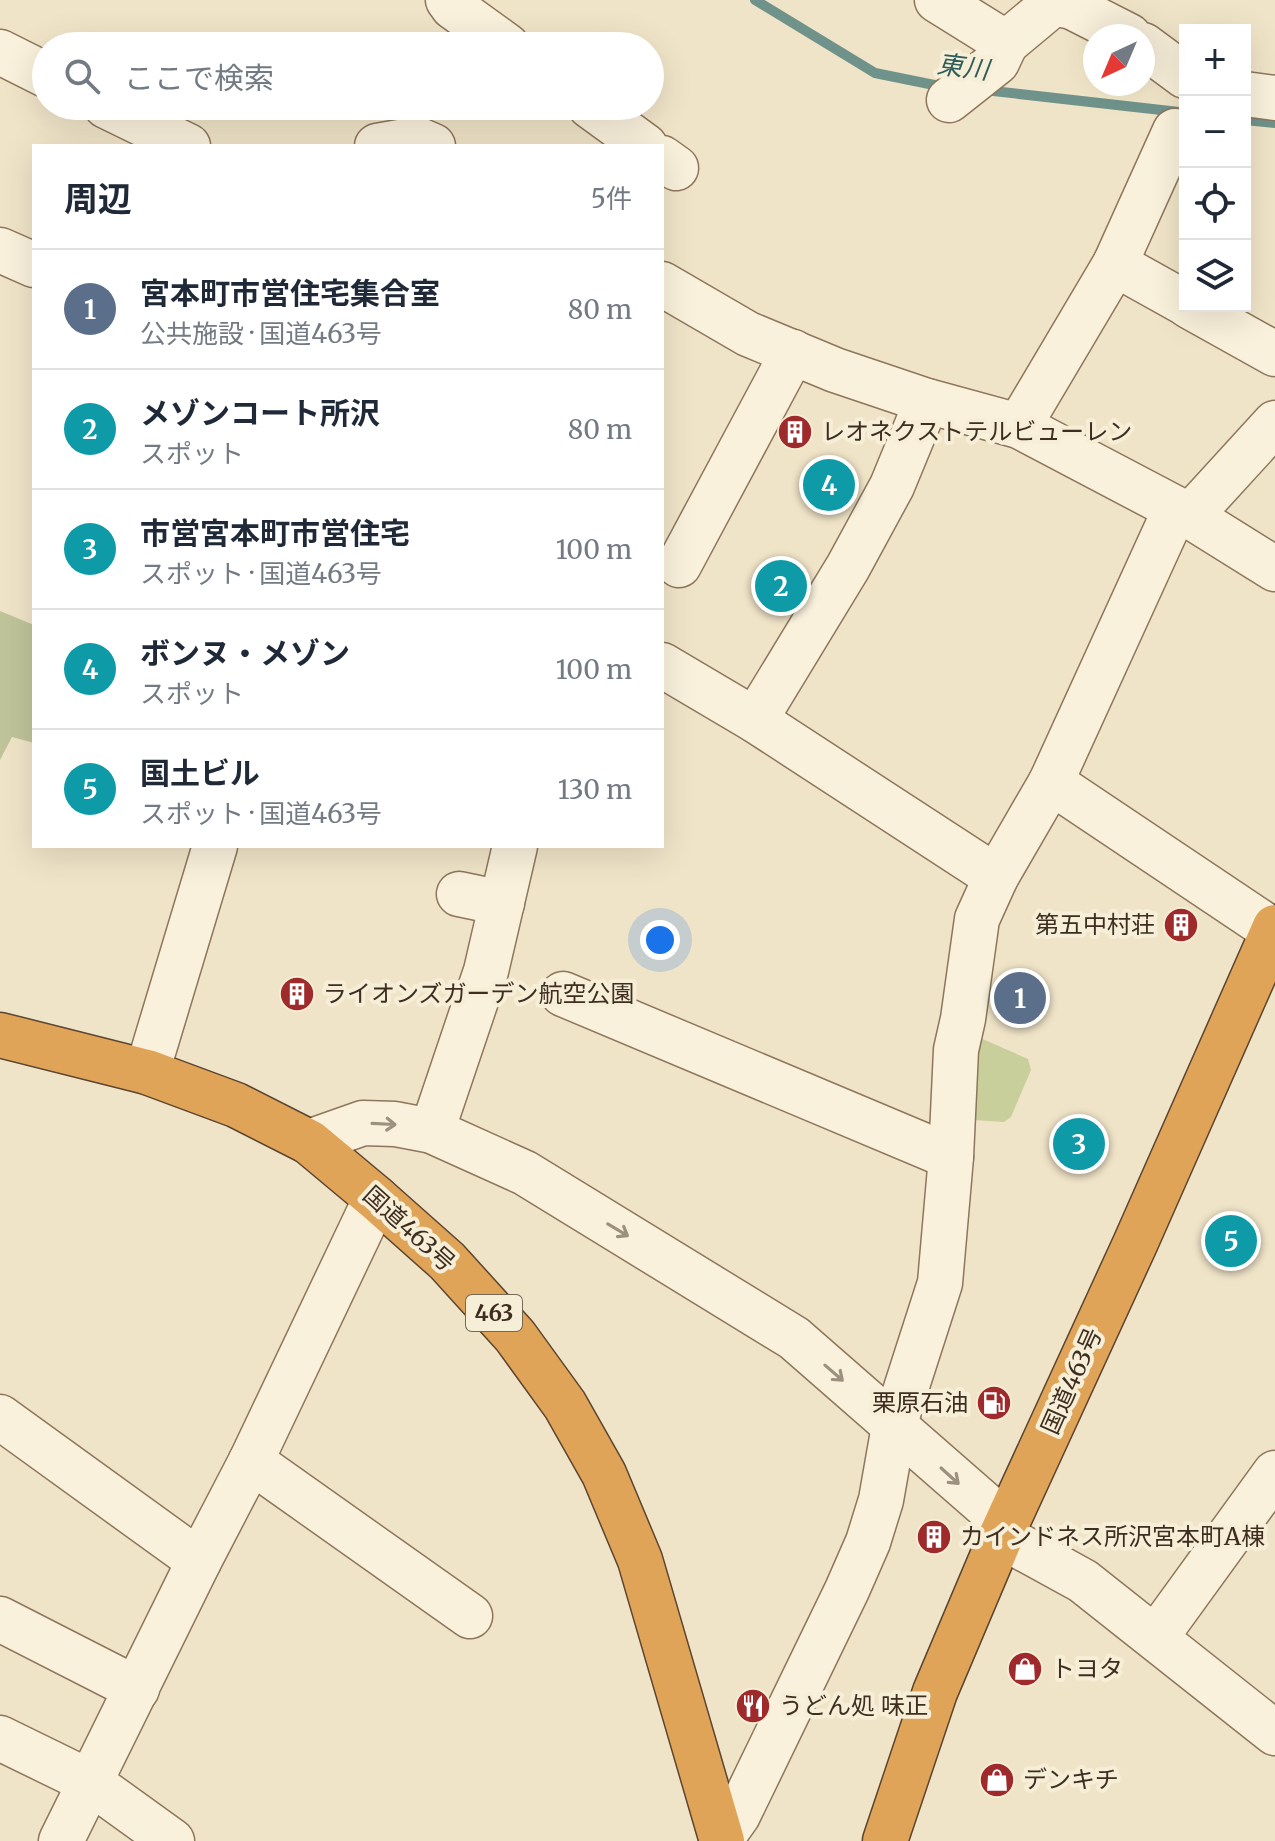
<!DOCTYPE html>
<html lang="ja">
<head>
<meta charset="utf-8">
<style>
	body { margin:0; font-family:Merriweather,"Noto Sans JP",serif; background:#f2f2f3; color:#1f2937 }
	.controls { position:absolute; right:24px; top:24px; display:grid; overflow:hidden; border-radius:0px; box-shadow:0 8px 32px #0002 }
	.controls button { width:72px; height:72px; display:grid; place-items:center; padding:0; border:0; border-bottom:2px solid #e0e1e3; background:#fff; color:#1f2937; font:40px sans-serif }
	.compass { position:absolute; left:1083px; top:24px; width:72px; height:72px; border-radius:50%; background:#fff; box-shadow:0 8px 32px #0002; rotate:224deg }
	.you { position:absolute; left:660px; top:940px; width:28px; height:28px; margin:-20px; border:6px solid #fff; border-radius:50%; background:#1a73e8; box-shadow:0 0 0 12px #1a73e833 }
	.badge { display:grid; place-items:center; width:52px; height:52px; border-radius:50%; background:#7c3aed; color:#fff; font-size:26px; font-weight:700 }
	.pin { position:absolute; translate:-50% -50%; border:4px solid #fff; box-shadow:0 2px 8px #0006 }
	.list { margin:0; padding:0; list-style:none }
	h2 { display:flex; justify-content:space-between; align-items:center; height:104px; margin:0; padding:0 32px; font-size:34px }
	h2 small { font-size:26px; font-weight:400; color:#747a83 }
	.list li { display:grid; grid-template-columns:52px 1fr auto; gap:24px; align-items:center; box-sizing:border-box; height:120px; padding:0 32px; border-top:2px solid #e0e1e3 }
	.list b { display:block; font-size:30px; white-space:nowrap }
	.list p { margin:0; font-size:26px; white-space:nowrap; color:#747a83 }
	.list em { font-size:26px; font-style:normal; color:#747a83 }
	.icon { flex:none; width:44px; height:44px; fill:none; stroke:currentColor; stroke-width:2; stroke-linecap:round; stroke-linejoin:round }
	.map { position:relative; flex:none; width:1275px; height:1841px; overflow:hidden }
	.search { position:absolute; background:#fff; box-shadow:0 8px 32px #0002; left:32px; top:32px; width:632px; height:88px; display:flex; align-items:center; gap:20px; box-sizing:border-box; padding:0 28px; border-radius:44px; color:#747a83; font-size:30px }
	.panel { position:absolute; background:#fff; box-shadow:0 8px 32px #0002; left:32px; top:144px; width:632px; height:704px; border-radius:0px }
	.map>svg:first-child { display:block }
	.green { fill:#c9cf9b }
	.cemetery { fill:#bfc49a }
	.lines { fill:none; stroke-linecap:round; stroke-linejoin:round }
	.stream { stroke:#6f938a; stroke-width:10 }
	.minor-casing { stroke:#8d765c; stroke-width:47 }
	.highway-casing { stroke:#5b4430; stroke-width:47 }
	.minor { stroke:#faf1dc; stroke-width:44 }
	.highway { stroke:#e0a458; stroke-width:44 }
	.oneway { stroke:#9c907e }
	.labels { text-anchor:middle; stroke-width:8; stroke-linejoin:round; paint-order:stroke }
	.shield { fill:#f7eed8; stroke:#756857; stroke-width:2 }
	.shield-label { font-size:22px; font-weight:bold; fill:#3d2e20 }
	.poi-label { font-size:24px; fill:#3d2e20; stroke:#f7eed8; text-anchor:start }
	.street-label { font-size:24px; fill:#3d2e20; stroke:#f7eed8 }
	.water-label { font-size:26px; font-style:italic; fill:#2f5d5a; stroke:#f7eed8 }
</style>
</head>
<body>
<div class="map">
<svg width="1275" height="1841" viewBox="0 0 1275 1841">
	<rect width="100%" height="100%" fill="#f0e4c8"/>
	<!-- green -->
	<path class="green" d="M978,1037l50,22 3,11 -20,47 -7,5 -31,-2z"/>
	<!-- cemetery -->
	<path class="cemetery" d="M0,611l34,14v118l-22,-6 -12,23z"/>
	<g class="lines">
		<!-- stream -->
		<g class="stream">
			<path d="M755,0l120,73 69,14"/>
			<path d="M984,90l195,22"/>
			<path d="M1245,120l30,3"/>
		</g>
		<!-- minor casing -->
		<g class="minor-casing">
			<g id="minor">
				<path d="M448,0l5,7 54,39"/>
				<path d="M937,0l69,43 48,-40 18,4 57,29"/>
				<path d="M1143,45l42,31"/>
				<path d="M0,52l46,23"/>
				<path d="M1245,94l30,4"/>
				<path d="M949,100l48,-38 9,-19"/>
				<path d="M106,106l82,40"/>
				<path d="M590,106l55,40"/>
				<path d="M377,146l40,-7 16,7"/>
				<path d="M662,158l14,10"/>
				<path d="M0,250l34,15"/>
				<path d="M1115,264l70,39"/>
				<path d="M662,284l86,50 87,36 92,31 92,25 171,90 85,53"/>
				<path d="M1189,306l86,48"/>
				<path d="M1019,426l96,-162 60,-133"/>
				<path d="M1190,516l85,-93"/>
				<path d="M679,565l114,-213"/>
				<path d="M662,665l93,55 241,157"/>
				<path d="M755,720l93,-153 44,-81 35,-85"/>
				<path d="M1051,782l224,150"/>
				<path d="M459,894l43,9"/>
				<path d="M563,994l388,163"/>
				<path d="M147,1072l68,-226"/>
				<path d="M432,1131l54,-160 29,-125"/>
				<path d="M309,1142l54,-19 32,1 37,7 93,42 269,165 213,186"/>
				<path d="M0,1417l199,144"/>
				<path d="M251,1461l219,155"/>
				<path d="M1001,1536l82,45 192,152"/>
				<path d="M0,1619l137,70"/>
				<path d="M1156,1637l119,-164"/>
				<path d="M0,1738l90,44 82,59"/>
				<path d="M721,1839l17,-24 109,-225 21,-48 13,-42 13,-74 46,-143 11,-126 5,-107 7,-31 14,-100 19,-42 55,-95 124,-272"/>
				<path d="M61,1841l138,-280 52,-100 125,-263"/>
			</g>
		</g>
		<!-- highway casing -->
		<g class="highway-casing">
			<g id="highway">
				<path d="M0,1035l147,37 89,33 73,37 67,56 71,63 68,75 50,69 39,69 36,86 82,281"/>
				<path d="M885,1841l50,-149 66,-156 134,-292 140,-317"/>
			</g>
		</g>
		<!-- minor -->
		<use href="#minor" class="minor"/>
		<!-- highway -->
		<use href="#highway" class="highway"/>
	</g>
	<!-- one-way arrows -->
	<defs><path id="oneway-shaft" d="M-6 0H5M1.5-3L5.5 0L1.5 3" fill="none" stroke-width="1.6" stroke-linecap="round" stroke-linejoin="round" transform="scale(2)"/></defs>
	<g class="oneway">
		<use href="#oneway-shaft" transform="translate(384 1124) rotate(3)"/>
		<use href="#oneway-shaft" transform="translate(618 1230) rotate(31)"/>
		<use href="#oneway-shaft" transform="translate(834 1373) rotate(41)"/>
		<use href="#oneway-shaft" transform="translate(950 1476) rotate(42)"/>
	</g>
	<!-- icons -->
	<defs>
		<g id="building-disc" transform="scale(1.8)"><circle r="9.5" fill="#9e2a2b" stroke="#f7eed8"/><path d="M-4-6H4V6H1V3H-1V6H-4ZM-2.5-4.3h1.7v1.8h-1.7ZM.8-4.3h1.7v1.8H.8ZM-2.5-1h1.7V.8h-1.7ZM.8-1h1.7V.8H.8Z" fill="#fff"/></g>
		<g id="fuel-disc" transform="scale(1.8)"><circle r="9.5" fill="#9e2a2b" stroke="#f7eed8"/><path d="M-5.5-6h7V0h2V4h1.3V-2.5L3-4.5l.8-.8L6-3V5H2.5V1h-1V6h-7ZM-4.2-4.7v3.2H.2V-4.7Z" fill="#fff"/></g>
		<g id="shop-disc" transform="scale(1.8)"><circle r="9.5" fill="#9e2a2b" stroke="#f7eed8"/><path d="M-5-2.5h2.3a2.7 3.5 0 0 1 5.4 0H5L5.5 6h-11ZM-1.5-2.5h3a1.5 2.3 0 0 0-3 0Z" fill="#fff"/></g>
		<g id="restaurant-disc" transform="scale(1.8)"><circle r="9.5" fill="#9e2a2b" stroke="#f7eed8"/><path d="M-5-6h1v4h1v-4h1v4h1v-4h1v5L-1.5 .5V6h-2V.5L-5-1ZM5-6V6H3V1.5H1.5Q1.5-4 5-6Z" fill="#fff"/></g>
	</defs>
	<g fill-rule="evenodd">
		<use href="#building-disc" x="795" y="432"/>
		<use href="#building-disc" x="1181" y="925"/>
		<use href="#building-disc" x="297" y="994"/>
		<use href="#fuel-disc" x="994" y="1403"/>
		<use href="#building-disc" x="934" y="1537"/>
		<use href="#shop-disc" x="1025" y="1669"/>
		<use href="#restaurant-disc" x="753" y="1706"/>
		<use href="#shop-disc" x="997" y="1780"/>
	</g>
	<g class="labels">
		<!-- shield labels -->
		<rect class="shield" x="466" y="1295" width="56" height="36" rx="6"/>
		<g class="shield-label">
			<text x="494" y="1321">463</text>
		</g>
		<!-- poi labels -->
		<g class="poi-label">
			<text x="821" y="440">レオネクストテルビューレン</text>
			<text x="1155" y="933" text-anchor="end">第五中村荘</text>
			<text x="323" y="1002">ライオンズガーデン航空公園</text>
			<text x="968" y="1411" text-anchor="end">栗原石油</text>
			<text x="960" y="1545">カインドネス所沢宮本町A棟</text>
			<text x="1051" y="1677">トヨタ</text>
			<text x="779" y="1714">うどん処 味正</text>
			<text x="1023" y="1788">デンキチ</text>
		</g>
		<!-- street labels -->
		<g class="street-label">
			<text transform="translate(409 1229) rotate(42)" y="8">国道463号</text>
			<text transform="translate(1072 1381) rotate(-66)" y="8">国道463号</text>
		</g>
		<!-- water labels -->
		<g class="water-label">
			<text transform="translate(963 67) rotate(7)" y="9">東川</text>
		</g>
	</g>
</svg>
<div class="controls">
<button>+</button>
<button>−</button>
<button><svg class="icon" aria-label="locate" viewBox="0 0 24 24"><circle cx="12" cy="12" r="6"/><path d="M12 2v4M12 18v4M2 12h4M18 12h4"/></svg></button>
<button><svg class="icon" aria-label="layers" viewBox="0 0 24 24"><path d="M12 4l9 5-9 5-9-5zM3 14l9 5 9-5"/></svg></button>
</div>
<svg class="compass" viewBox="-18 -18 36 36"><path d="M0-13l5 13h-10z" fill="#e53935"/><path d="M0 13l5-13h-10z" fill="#747a83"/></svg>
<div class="you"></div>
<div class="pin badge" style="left:1020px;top:998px;background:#5c6f8a">1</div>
<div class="pin badge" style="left:781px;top:586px;background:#0f9aa8">2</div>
<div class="pin badge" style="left:1079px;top:1144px;background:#0f9aa8">3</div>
<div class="pin badge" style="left:829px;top:485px;background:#0f9aa8">4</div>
<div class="pin badge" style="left:1231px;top:1241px;background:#0f9aa8">5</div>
<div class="search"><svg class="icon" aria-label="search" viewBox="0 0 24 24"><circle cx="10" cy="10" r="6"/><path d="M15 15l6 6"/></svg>ここで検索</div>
<section class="panel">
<h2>周辺<small>5件</small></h2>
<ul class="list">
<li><span class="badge" style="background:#5c6f8a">1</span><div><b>宮本町市営住宅集合室</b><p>公共施設 · 国道463号</p></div><em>80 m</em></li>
<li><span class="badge" style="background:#0f9aa8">2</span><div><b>メゾンコート所沢</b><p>スポット</p></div><em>80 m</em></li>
<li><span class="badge" style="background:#0f9aa8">3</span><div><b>市営宮本町市営住宅</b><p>スポット · 国道463号</p></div><em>100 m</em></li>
<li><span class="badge" style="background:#0f9aa8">4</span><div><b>ボンヌ・メゾン</b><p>スポット</p></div><em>100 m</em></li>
<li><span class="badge" style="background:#0f9aa8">5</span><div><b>国土ビル</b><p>スポット · 国道463号</p></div><em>130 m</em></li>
</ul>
</section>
</div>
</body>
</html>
